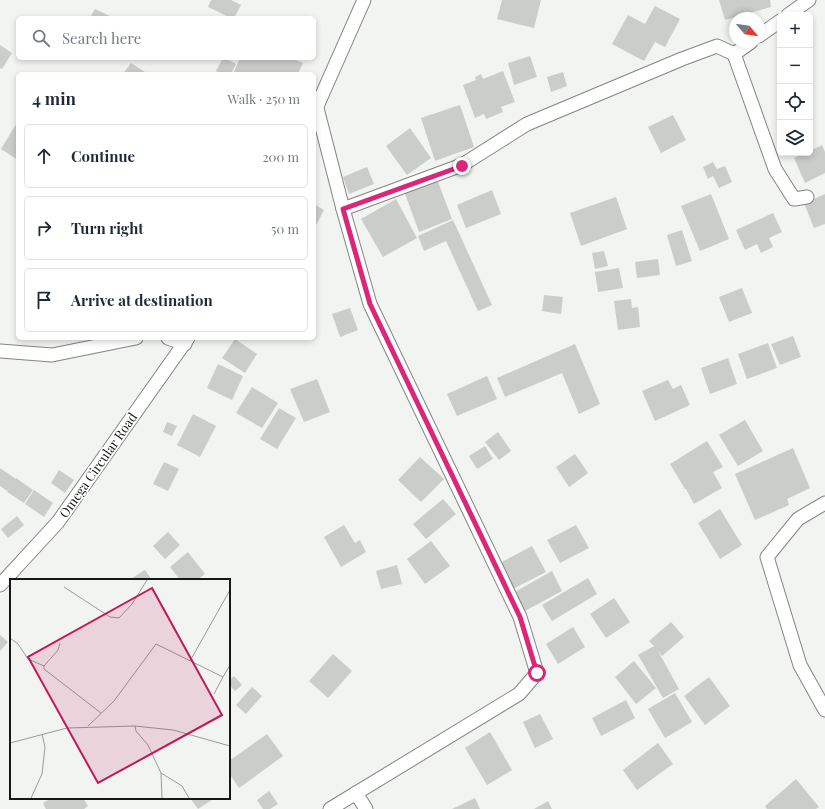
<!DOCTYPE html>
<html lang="en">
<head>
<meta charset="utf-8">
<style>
	body { margin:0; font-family:"Playfair Display",serif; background:#f6f6f7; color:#1f2937 }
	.controls { position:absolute; right:12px; top:12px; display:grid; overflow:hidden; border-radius:6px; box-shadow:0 2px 6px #0003 }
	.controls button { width:36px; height:36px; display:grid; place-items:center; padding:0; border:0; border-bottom:1px solid #e0e1e3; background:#fff; color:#1f2937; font:20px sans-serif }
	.compass { position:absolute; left:729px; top:12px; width:36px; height:36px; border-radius:50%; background:#fff; box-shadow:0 2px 6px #0003; rotate:119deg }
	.stop { position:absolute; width:12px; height:12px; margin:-9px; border:3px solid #db2777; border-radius:50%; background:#fff }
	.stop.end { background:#db2777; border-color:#fff; box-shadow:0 1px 4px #0008 }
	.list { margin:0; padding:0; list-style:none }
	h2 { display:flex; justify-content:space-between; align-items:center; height:52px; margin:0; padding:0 16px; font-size:17px }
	h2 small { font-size:13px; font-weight:400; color:#747a83 }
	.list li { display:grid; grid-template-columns:26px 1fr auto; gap:12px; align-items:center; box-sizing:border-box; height:64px; margin:0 8px 8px; padding:0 8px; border:1px solid #e0e1e3; border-radius:6px }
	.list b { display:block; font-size:15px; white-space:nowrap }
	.list em { font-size:13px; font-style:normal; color:#747a83 }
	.icon { flex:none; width:22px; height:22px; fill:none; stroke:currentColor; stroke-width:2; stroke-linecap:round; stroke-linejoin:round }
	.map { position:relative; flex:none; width:825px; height:809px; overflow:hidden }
	.search { position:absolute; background:#fff; box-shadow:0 2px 6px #0003; left:16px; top:16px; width:300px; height:44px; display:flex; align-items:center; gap:10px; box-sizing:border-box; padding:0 14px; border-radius:6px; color:#747a83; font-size:15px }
	.panel { position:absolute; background:#fff; box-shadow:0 2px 6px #0003; left:16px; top:72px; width:300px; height:268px; border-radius:6px }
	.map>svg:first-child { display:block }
	.building { fill:#cacdc9 }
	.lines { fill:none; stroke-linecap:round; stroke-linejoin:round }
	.street-casing { stroke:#828581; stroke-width:15 }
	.street { stroke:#fff; stroke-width:13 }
	.route { stroke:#db2777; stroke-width:5 }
	.labels { text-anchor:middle; stroke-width:3.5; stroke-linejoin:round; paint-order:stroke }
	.street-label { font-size:13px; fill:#161716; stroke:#fff }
	.inset-road { fill:none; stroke:#999c99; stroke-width:1 }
	.view { fill:#c2185b; fill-opacity:0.15; stroke:#c2185b; stroke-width:2 }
	.inset-edge { fill:none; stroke:#161716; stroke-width:2 }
</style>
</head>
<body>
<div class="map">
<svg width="825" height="809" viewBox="0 0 825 809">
	<rect width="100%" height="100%" fill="#f1f4f0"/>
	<!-- building -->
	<g class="building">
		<path d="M211,0h20l10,5 -7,13h-3l-23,-11z"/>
		<path d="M502,0h39l-7,28 -37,-9z"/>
		<path d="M719,0h51l1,7 -46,13z"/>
		<path d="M655,6l25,13 -15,28 -10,-5 -11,19 -32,-17 16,-29 17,9z"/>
		<path d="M95,9l19,9h-24z"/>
		<path d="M0,45l12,8 -10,16 -2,-1z"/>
		<path d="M530,56l7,21 -23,8 -6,-22z"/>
		<path d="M223,58h2l11,6 -5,10h-9l-6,-3z"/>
		<path d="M240,58h51l12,5 -5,11h-65z"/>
		<path d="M131,63l17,11h-25z"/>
		<path d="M503,71l12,31 -14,5 2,5 -17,7 -2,-5 -9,4 -12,-33 13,-5 -1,-3 6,-3 2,5z"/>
		<path d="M563,72l4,14 -16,6 -4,-15z"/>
		<path d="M460,105l14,42 -39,14 -14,-43z"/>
		<path d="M673,115l13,25 -25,13 -13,-26z"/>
		<path d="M18,121v39l-17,-11z"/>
		<path d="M410,128l21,30 -24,17 -21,-29z"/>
		<path d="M822,145l3,7v21l-20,10 -11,-25 11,-5h5v-2z"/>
		<path d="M713,162l4,7 8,-3 7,16 -13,6 -6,-12 -5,3 -5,-12z"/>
		<path d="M367,167l7,17 -25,10 -6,-17z"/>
		<path d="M437,179l15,40 -33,13 -15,-41z"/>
		<path d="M492,190l9,24 -35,14 -9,-23z"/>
		<path d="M711,194l18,45 -29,12 -19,-45z"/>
		<path d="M825,194v30l-11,4 -10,-25z"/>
		<path d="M616,197l11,32 -46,17 -11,-33z"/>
		<path d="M396,199l21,39 -34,19 -22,-38z"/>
		<path d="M314,204l10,6 -10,19z"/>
		<path d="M773,213l9,19 -13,6 4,9 -12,6 -4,-9 -12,6 -9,-20z"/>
		<path d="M453,220l39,85 -14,6 -32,-70 -22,10 -6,-15z"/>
		<path d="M682,230l10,31 -16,5 -9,-31z"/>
		<path d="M604,251l4,15 -13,3 -3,-16z"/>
		<path d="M658,259l2,16 -23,3 -2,-16z"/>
		<path d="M619,268l4,20 -25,4 -3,-20z"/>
		<path d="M742,288l10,25 -23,9 -10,-25z"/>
		<path d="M544,295l19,2 -2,17 -19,-3z"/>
		<path d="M631,299l1,9 6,-1 2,20 -22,3 -4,-29z"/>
		<path d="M350,308l8,22 -18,7 -8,-23z"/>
		<path d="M793,336l8,21 -21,8 -9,-21z"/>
		<path d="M235,339l22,15 -12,19 -23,-15z"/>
		<path d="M768,343l9,25 -30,11 -9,-25z"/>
		<path d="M575,344l25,60 -21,10 -17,-41 -57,24 -8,-19z"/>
		<path d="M728,358l9,26 -27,10 -9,-26z"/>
		<path d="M218,364l25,12 -11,24 -25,-12z"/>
		<path d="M487,376l10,23 -40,17 -10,-22z"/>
		<path d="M317,379l13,33 -26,10 -14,-33z"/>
		<path d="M668,380l5,9 8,-4 9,20 -35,16 -13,-30z"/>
		<path d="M252,387l26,16 -16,25 -26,-15z"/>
		<path d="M279,408l17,10 -19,31 -17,-10z"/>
		<path d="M193,414l23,12 -16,31 -23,-12z"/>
		<path d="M745,420l18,31 -25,15 -19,-31z"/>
		<path d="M167,422l10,4 -5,10 -9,-4z"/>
		<path d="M498,432l13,19 -12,9 -14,-18z"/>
		<path d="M707,441l16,26 -10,5 9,16 -28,16 -8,-15h-1l-15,-25z"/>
		<path d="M485,446l8,13 -16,10 -8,-13z"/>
		<path d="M793,448l17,40 -23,11 2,6 -34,15 -20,-46z"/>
		<path d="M575,454l13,19 -19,14 -13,-20z"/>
		<path d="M420,457l24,22 -23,23 -23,-22z"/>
		<path d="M164,462l15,7 -11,22 -15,-7z"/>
		<path d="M0,468l16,11v-1l17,12 -9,13 -17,-11 3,-5 -3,4 -7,-5z"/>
		<path d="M59,470l15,10 -9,13 -14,-10z"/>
		<path d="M34,490l19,13 -9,14 -19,-13z"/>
		<path d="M443,499l13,15 -30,25 -13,-15z"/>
		<path d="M720,509l22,36 -22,14 -22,-36z"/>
		<path d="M17,516l7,9 -16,13 -7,-9z"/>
		<path d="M344,525l11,18 5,-3 6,12 -25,15 -17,-30z"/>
		<path d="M576,525l13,23 -29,15 -13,-23z"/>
		<path d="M168,532l12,13 -15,14 -12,-13z"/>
		<path d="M431,541l19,25 -25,18 -18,-25z"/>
		<path d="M532,546l14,26 -33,17 -13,-26z"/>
		<path d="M188,552l17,22 -8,6h-17l-10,-13z"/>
		<path d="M397,565l5,19 -21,5 -5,-18z"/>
		<path d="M145,570l7,10h-23z"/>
		<path d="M552,571l10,20 -39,21 -10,-19z"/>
		<path d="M588,578l9,16 -45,27 -10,-16z"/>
		<path d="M614,598l16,24 -24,16 -16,-24z"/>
		<path d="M671,622l13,15 -22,19 -4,-5 21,38 -16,9 -25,-43 16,-9 -5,-5z"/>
		<path d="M573,627l12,20 -27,17 -12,-20z"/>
		<path d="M0,635l8,7 -8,9z"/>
		<path d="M333,654l19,17 -24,27 -19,-17z"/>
		<path d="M634,661l22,27 -20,16 -21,-27z"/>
		<path d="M234,676l8,9 -7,6 -6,-6v-4z"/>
		<path d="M709,677l21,29 -25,19 -21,-29z"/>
		<path d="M252,687l10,9 -16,18 -10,-9z"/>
		<path d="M675,693l17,29 -27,16 -17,-29z"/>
		<path d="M626,700l9,18 -34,18 -9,-18z"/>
		<path d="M540,714l13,25 -18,9 -12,-26z"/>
		<path d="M490,732l22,38 -25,15 -22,-37z"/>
		<path d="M267,734l16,22 -44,32 -10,-15v-12z"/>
		<path d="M658,743l15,21 -36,26 -14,-20z"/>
		<path d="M796,779l23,28 -3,2h-49l-2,-3z"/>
		<path d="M269,791l9,13 -8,5h-7l-6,-9z"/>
		<path d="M47,798h36l5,8 -4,3h-38l-3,-6 5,-3z"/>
		<path d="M190,798h25l-17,11z"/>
		<path d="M475,798l5,11h-28z"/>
		<path d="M548,801l4,8h-18z"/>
	</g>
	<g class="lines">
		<!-- street casing -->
		<g class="street-casing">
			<g id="street">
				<path d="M788,15l21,-15"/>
				<path d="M759,36l21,-15"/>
				<path d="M734,54l17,-12"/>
				<path d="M317,108l26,101 27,95 150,313 17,56 -18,21 -189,115"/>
				<path d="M314,113l50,-113"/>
				<path d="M343,209l119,-44 65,-41 155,-65 35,-13 17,8 41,115 19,30 13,-2"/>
				<path d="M168,338l17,6"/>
				<path d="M0,351l52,4 84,-17"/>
				<path d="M825,503l-27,16 -31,38 33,108 25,45"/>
				<path d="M0,585l58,-63 130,-184"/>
				<path d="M356,793l10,16"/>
			</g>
		</g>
		<!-- street -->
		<use href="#street" class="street"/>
	</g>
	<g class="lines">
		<!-- route -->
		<path class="route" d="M462,166l-119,43 27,95 150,313 17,56"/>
	</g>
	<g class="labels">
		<!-- street labels -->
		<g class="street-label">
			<text transform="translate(98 465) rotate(-55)" y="5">Omega Circular Road</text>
		</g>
	</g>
	<!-- overview -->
	<g transform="translate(10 579)">
		<rect width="220" height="220" fill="#f1f4f0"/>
		<path class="inset-road" d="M54,8l46,30 9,1 13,-14 15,-24M0,59l8,6 10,15 16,7M50,64l-2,7 -14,16v3l57,44M180,82l40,-71M204,115l9,-17M78,147l26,-25 42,-57 67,33 7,-12M125,147l1,5 12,14 13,28 1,25M0,164l57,-15 68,-2 38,4 57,16M151,194l21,13 7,12M21,219l11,-24 3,-27 -3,-13"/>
		<path class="view" d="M142,9l70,127 -124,68 -70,-126z"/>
		<rect width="220" height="220" class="inset-edge"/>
	</g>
</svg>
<div class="controls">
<button>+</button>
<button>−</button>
<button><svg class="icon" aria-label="locate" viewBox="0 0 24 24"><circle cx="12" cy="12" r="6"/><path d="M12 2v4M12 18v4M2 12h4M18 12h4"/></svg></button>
<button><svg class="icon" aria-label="layers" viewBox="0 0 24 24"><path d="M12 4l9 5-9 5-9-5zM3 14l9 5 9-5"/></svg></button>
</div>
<svg class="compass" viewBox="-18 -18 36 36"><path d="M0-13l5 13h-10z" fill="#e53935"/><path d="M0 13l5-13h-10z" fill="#747a83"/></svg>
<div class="stop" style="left:537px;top:673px"></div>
<div class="stop end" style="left:462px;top:166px"></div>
<div class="search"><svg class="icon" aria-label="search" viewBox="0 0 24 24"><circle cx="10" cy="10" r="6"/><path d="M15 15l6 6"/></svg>Search here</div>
<section class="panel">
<h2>4 min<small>Walk · 250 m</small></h2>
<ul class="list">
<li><svg class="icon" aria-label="ahead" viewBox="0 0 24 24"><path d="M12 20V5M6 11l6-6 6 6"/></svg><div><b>Continue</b></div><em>200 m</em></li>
<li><svg class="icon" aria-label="right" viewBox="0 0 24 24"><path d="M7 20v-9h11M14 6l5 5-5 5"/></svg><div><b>Turn right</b></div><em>50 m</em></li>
<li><svg class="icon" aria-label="arrive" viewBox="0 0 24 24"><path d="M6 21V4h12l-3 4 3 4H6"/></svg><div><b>Arrive at destination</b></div></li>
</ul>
</section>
</div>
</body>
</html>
